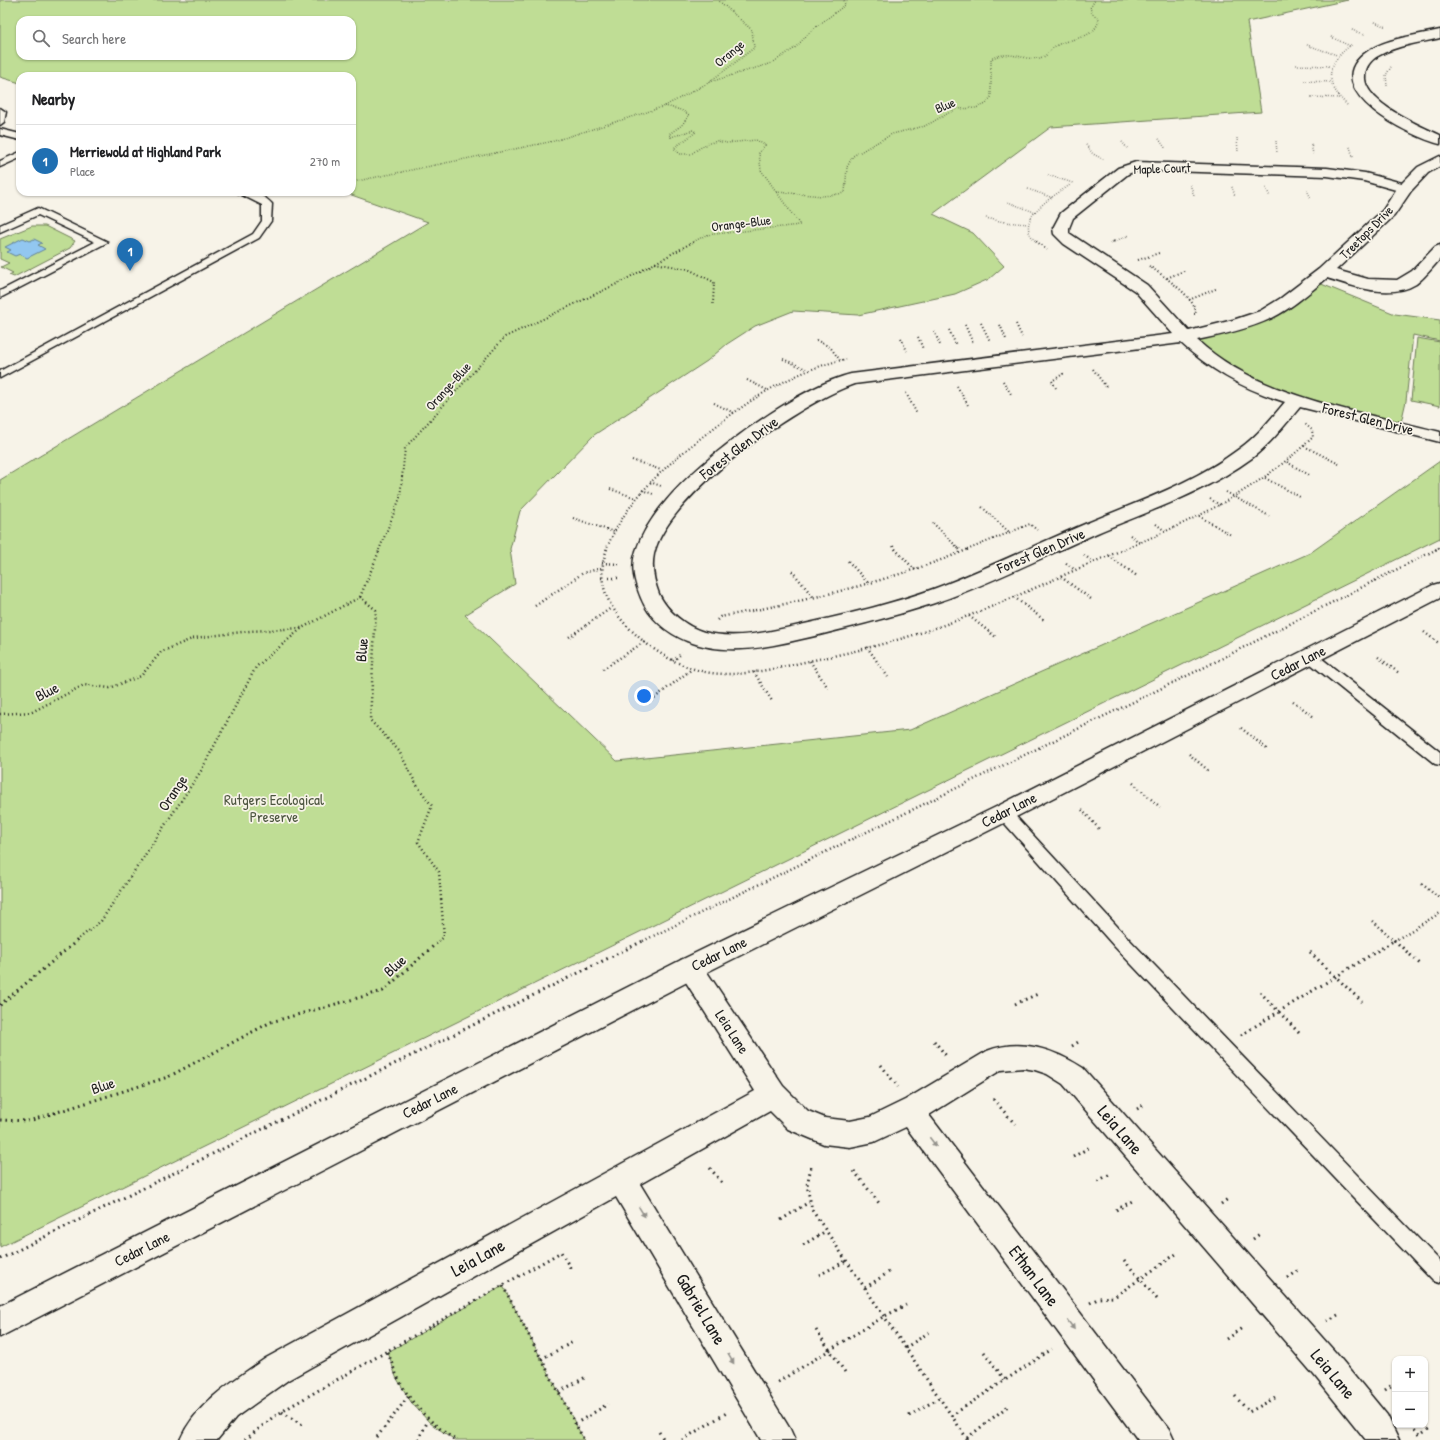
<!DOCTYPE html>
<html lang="en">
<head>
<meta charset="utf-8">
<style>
	body { margin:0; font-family:"Patrick Hand",sans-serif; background:#f2f2f2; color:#202124 }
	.controls { position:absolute; right:12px; bottom:12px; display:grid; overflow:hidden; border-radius:8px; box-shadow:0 1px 3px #0004 }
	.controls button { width:36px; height:36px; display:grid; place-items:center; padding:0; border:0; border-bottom:1px solid #e0e0e0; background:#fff; color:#202124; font:20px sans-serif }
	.you { position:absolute; left:644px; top:696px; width:14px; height:14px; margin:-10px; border:3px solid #fff; border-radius:50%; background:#1a73e8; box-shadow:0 0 0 6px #1a73e833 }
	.badge { display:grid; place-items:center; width:26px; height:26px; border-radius:50%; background:#1f6fb2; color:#fff; font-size:13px; font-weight:700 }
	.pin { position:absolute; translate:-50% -33px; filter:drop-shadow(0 1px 2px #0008) }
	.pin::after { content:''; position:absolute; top:21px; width:14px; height:12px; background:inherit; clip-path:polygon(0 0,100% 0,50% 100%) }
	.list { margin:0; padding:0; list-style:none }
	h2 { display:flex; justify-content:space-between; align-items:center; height:52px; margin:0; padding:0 16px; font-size:17px }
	h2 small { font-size:13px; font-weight:400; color:#757577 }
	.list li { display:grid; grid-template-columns:26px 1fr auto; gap:12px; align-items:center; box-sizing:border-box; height:72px; padding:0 16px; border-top:1px solid #e0e0e0 }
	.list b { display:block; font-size:15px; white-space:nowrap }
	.list p { margin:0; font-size:13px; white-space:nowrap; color:#757577 }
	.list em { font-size:13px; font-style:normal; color:#757577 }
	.icon { flex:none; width:22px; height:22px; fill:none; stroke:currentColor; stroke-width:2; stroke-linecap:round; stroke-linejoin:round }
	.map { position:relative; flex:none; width:1440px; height:1440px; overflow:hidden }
	.search { position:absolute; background:#fff; box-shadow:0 1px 3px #0004; left:16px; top:16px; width:340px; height:44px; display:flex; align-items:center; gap:10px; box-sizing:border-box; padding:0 14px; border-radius:12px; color:#757577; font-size:15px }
	.panel { position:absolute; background:#fff; box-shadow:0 1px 3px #0004; left:16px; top:72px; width:340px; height:124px; border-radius:12px }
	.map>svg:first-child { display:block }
	.green { fill:#bfdd95; stroke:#6e7c58; fill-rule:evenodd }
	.water { fill:#92c7f0; stroke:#63839b }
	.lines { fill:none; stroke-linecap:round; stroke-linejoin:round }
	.lane-casing { stroke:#1c1c1c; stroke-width:3 }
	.street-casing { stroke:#1c1c1c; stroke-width:3 }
	.secondary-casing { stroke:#1c1c1c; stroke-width:3 }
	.path-far3 { stroke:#1c1c1c; stroke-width:1.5; stroke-dasharray:0.5 2; stroke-linecap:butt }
	.path-far2 { stroke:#1c1c1c; stroke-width:2; stroke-dasharray:1 2.5; stroke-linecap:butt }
	.path-far1 { stroke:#1c1c1c; stroke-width:2.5; stroke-dasharray:1 3; stroke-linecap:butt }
	.path { stroke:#1c1c1c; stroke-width:3; stroke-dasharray:1.5 4; stroke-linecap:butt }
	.lane { fill:#f7f3e8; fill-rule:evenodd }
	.street { fill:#f7f3e8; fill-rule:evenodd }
	.secondary { fill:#f7f3e8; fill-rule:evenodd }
	.oneway { fill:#94928c }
	.labels { text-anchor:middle; stroke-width:3.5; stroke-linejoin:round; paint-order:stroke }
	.far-street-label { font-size:13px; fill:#1c1c1c; stroke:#f7f3e8 }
	.street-label { font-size:15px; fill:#1c1c1c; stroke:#f7f3e8 }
	.park-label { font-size:15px; fill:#4d5640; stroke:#f7f3e8 }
	.near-street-label { font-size:18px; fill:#1c1c1c; stroke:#f7f3e8 }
</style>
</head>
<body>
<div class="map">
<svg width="1440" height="1440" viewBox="0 0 1440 1440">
	<rect width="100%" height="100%" fill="#f7f3e8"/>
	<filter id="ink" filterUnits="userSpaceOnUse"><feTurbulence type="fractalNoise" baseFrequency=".025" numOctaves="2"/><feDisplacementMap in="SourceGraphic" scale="8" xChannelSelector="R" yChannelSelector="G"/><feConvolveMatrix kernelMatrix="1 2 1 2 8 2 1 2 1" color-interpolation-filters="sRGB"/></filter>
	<g filter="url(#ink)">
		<!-- green -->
		<g class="green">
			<path d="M0,0h1348l-101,22 14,90 -210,15 -118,87 40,19 31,33 -15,13 -34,15 -97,21 -65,-4 -38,15 -28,18 -20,17 -113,74 -74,76 -10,38 5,35 -50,31 152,146 293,-31 400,-177 130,-92v77l-1440,709v-767l428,-258 -85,-30h9v-116h-332v7l-20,-6zM20,20h332v36h-332z"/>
			<path d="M32,226h13l30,15 -5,7 -56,29 -5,-2 4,-2 -12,-6 8,-4 -9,-4v-20z"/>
			<path d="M1314,281l81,33 45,6v21l-27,-6 -7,66 -6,26 -140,-38 -75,-52 54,-13z"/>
			<path d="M1417,338l23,4v64l-29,-6z"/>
			<path d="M503,1286l81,154h-129l-25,-17 -19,-21 -15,-25 -8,-25z"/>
		</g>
		<!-- water -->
		<path class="water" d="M23,238l7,3 4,-2 8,4 -4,2 7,4 -18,9 -7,-4 -5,2 -8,-4 4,-2 -6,-3z"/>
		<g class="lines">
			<!-- lane casing -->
			<g class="lane-casing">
				<g id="lane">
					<path d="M0,108l6,4 -2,10 -4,3z"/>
					<path d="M0,129l20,5v6l-20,-5z"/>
					<path d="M20,152v6l-20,9v-6z"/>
					<path d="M236,192c14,0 26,1 36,12l-1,17 -12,17 -259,140v-7l253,-137 9,-13v-16z"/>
					<path d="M38,208l70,34 -108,56v-7l95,-49 -57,-27 -38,17v-7z"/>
					<path d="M1311,652l5,2 124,98v13l-5,-1 -129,-104 -2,-3 2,-3z"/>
					<path d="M1004,807l5,2 118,128 313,324v22l-7,-2 -318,-334 -116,-130 -2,-4 2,-4z"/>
				</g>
			</g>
			<!-- street casing -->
			<g class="street-casing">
				<g id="street">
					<path d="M1440,30v8c-20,5 -43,7 -62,18 -7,4 -12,10 -13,19 -3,27 54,50 75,60v9c-29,-7 -122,-53 -76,-90 20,-16 52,-18 76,-24z"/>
					<path d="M1440,156v10l-12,7 -17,18 -17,25 -58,54 32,9 29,1 15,-9 23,-24 5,-2v14c-8,9 -15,18 -24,25 -26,16 -63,2 -89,-6 -17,14 -35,30 -55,40 -23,11 -50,17 -75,22 64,59 162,71 243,92v10l-140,-35c-15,18 -29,36 -48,51 -46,34 -103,53 -155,75 -49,22 -98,46 -148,65 -42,15 -86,26 -130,37 -43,10 -89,23 -132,6 -20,-8 -38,-23 -46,-43 -6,-15 -11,-30 -5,-47 6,-18 17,-35 30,-50 35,-43 132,-114 185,-127l322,-40 -38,-43 -71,-47 -10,-10 -1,-6 8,-15 57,-45 18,-6 191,6 38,5 37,10 16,-16zM1138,170l189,6 37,5 32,9 -13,20 -64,59 -38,29 -21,13 -27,9 -44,11 -42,-46 -78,-52v-5l4,-10 55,-44zM1181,343c30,28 65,47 104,59 -14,17 -28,34 -46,47 -45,34 -102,53 -154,75 -50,21 -99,45 -149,64 -41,15 -84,25 -127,35 -33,7 -71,18 -105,9 -19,-6 -37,-21 -45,-38 -5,-13 -8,-26 -5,-40 13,-59 145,-151 200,-170z"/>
					<path d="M690,957l9,3 84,126 25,25 17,7 25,3 20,-4 35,-17 82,-49c34,-13 66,-2 96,17l253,285 51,62 12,25h-33l-52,-65 -251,-291 -16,-10 -12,-4 -12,-2 -22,2 -72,45 240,314 5,11h-36l-232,-313 -32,15 -24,5 -26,-3 -36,-15 -18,-18 -130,73 150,245 5,11h-34l-145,-243 -328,183 -52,37 -19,23h-37c16,-37 54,-60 86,-82l489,-267 -78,-123 4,-8z"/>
				</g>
			</g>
			<!-- secondary casing -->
			<g class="secondary-casing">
				<path id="secondary" d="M1440,583v15l-428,221 -313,157 -699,361v-31l681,-346 315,-153 437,-222z"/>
			</g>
			<!-- path-far3 -->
			<g class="path-far3">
				<path d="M1375,22l11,5"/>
				<path d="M1352,30l13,5"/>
				<path d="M1331,37l19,9"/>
				<path d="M1307,45l30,10"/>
				<path d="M1296,65l35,1"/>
				<path d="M1304,81l27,1"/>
				<path d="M710,82l62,-19 23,-15 17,-18 33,-25 -1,-5"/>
				<path d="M1387,86l-1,-11 5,-8"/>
				<path d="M1311,97l29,1"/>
				<path d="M1347,105c-23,-23 -22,-40 4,-60"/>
				<path d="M665,106l16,4 8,5 -7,10 -13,9 2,3 22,-7 3,2 -22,16 6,6h11l15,-10 11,-3 10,2 29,-3 9,5 -6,8 2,17 39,55 -94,10 -13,7"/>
				<path d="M1237,138l1,14"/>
				<path d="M1159,139l7,10"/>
				<path d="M1276,141l1,12"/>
				<path d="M1122,142l6,7"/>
				<path d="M1311,144l2,10"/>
				<path d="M1086,145l7,9 12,6"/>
				<path d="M1350,147l3,10"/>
				<path d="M1048,175l25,8"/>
				<path d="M352,182l202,-41 93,-29 18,-6 43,-23 46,-35 -2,-18 -34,-30"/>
				<path d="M1190,185l4,10"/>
				<path d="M1232,187l3,9"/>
				<path d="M1266,188l4,9"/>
				<path d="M1028,189l25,9"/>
				<path d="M1307,190l4,8"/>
				<path d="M777,192l46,4 22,-3 2,-26 6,-11 39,-22 33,-8 31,-17 20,-1 10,-4 5,-7v-38c19,-11 34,4 52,-2 5,-2 8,-9 14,-12 15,-8 38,-5 42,-26l-7,-6 -2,-5 5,-8"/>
				<path d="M1008,202l26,10"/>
				<path d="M986,218l18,4 24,2"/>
				<path d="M1037,242c-27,-22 17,-46 33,-57"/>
				<path d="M1112,242l18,-7"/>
			</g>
			<!-- path-far2 -->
			<g class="path-far2">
				<path d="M1036,241l11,9"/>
				<path d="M1110,243l5,-2"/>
				<path d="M1138,260l21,-7"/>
				<path d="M655,263l33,6 26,13 -1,22"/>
				<path d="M1149,266c13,9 47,31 47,48h-2"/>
				<path d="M1167,278l19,-8"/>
				<path d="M1189,300l29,-12"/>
				<path d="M981,323l9,18"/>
				<path d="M1016,324l6,13"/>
				<path d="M965,325l8,18"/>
				<path d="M1000,325l6,14"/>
				<path d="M949,330l7,15"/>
				<path d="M934,331l7,16"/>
				<path d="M918,337l5,12"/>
				<path d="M901,338l6,13"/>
				<path d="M816,340l14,7 10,13"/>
				<path d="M783,359l23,10"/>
				<path d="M1093,369l13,18"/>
				<path d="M747,380l20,10"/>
				<path d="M1003,381l8,13"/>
				<path d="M957,386l12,21"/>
				<path d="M1056,388l-4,-7 11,-7 -1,-2"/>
				<path d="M906,393l11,21"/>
				<path d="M714,403l20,10"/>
				<path d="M1304,446l35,18"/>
				<path d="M632,460l29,10"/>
				<path d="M1287,462l24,14"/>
				<path d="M1265,478l35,19"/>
				<path d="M650,482l11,4"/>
				<path d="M610,489l26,9"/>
				<path d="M642,490l11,4"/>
				<path d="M1226,492l43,24"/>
				<path d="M1210,499l10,6"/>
				<path d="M982,507l27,25"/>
				<path d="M1199,516l32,19"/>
				<path d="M573,518l41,14"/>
				<path d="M933,523l27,27"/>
				<path d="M1156,524l9,7"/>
				<path d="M1130,535l9,7"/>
				<path d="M893,546l3,4"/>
				<path d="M379,550l21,-52 5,-50 100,-111 114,-54 76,-42"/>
				<path d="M606,550c20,-50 59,-84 100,-116 43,-34 86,-63 140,-75"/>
				<path d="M967,550l63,-26 7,6"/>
				<path d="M1122,550c72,-30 135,-59 191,-113l-1,-7 -7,-6"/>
				<path d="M1435,550l5,-3"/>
			</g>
			<!-- path-far1 -->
			<g class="path-far1">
				<path d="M607,549c-12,32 0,57 23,80 22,22 50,39 81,44 33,4 66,-5 98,-12 45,-9 89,-20 132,-35 63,-22 122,-52 184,-77"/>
				<path d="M895,549l20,21"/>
				<path d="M959,549l2,2"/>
				<path d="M1084,555l9,7"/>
				<path d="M1109,556l28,20"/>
				<path d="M848,561l21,23"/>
				<path d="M602,563l17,1"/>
				<path d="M1066,563l9,7"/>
				<path d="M792,571l22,27"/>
				<path d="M1061,577l30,22"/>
				<path d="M601,578h20"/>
				<path d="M360,597l20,-48"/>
				<path d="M360,597l16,13 -6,110 29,31 17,33 16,22 -14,36 21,30 5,65 -5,4"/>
				<path d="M1014,597l30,23"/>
				<path d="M535,606l48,-33 19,-5"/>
				<path d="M969,616l28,22"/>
				<path d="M717,620l3,-3c85,-16 169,-35 249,-68"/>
				<path d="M1424,632l16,12"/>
				<path d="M569,637l42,-29"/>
				<path d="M867,647l21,30"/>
				<path d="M1378,657l21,16"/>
				<path d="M673,661l9,-8"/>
				<path d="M810,661l18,27"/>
				<path d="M603,669l41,-27"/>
				<path d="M754,672l18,29"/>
				<path d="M1293,701l21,16"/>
				<path d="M648,703l44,-34"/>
				<path d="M0,714l32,-2 52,-27 26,3 31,-12 20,-24 33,-14 56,-7 52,-3"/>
				<path d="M1241,728l26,21"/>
				<path d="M1189,754l21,18"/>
				<path d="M1133,783l27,24"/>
				<path d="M1082,810l18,20"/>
				<path d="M1422,884l18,15"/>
				<path d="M1373,921l22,20"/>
				<path d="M76,941l25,-20 100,-150 55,-104 46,-39 58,-31"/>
				<path d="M643,941l562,-274 232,-118"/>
				<path d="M1394,941l46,-28"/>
			</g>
			<!-- path -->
			<g class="path">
				<path d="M1394,940l26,24"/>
				<path d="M1310,952l52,50"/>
				<path d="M1260,992l39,41"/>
				<path d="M1015,1004l25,-11"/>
				<path d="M0,1005l78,-65"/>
				<path d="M1241,1035l154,-95"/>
				<path d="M934,1041l14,17"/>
				<path d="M1072,1046l8,-5"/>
				<path d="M881,1065l17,22"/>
				<path d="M993,1099l22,25"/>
				<path d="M1137,1109l8,-5"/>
				<path d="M0,1120l29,1 139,-44 103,-55 112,-31 57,-51"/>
				<path d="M1073,1157l17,-10"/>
				<path d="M811,1167l-4,18 5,25 156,230"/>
				<path d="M710,1168l13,16"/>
				<path d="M854,1171l25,32"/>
				<path d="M1098,1181l14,-8"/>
				<path d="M1221,1204l8,-6"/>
				<path d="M1116,1210l18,-10"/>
				<path d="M781,1220l28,-18"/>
				<path d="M1253,1239l8,-6"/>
				<path d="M803,1245l23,-14"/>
				<path d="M0,1259l645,-319"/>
				<path d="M1124,1260l33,39"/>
				<path d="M819,1275l27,-14"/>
				<path d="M1288,1278l11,-8"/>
				<path d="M503,1286l81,154"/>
				<path d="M865,1288l24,-16"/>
				<path d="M1090,1303l9,-5 15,-1 65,-45"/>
				<path d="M1327,1321l11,-6"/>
				<path d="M816,1330l31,45"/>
				<path d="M1226,1339l16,-11"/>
				<path d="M905,1348l26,-17"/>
				<path d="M388,1352c13,42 32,63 67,88"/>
				<path d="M984,1352l21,28"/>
				<path d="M541,1359l32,-17"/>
				<path d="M778,1382l105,-65 23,-12"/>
				<path d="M1385,1390l10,-7"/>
				<path d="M559,1392l27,-15"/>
				<path d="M1235,1396l14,16 26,-14"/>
				<path d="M282,1412l22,14"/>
				<path d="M909,1416l30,-18"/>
				<path d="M951,1416l101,-67"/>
				<path d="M575,1424l33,-20"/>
				<path d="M1412,1425l8,10 10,-7"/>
				<path d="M659,1432l5,8"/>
				<path d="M377,1437l31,-40"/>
				<path d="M967,1438l41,-32"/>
				<path d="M245,1440l27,-22 19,-12 270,-154 11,19"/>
				<path d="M418,1440l10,-19"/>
				<path d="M682,1440l46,-28"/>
			</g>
			<!-- lane -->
			<use href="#lane" class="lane"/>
			<!-- street -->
			<use href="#street" class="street"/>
			<!-- secondary -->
			<use href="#secondary" class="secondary"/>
		</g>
		<!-- one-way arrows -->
		<defs><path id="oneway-solid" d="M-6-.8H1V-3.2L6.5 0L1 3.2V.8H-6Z"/></defs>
		<g class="oneway">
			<use href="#oneway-solid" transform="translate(933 1142) rotate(53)"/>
			<use href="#oneway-solid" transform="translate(642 1212) rotate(58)"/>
			<use href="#oneway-solid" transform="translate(1071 1325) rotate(53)"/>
			<use href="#oneway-solid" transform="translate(731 1359) rotate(59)"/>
		</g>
	</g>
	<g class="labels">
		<!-- far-street labels -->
		<g class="far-street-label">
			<text transform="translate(729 53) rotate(-40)" y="5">Orange</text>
			<text transform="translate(945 105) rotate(-23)" y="5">Blue</text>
			<text transform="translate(1162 168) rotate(-2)" y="5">Maple Court</text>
			<text transform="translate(741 223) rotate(-7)" y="5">Orange-Blue</text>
			<text transform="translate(1366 232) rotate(-45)" y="5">Treetops Drive</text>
			<text transform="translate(448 386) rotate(-48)" y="5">Orange-Blue</text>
		</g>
		<!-- street labels -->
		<g class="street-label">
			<text transform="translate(1368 419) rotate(14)" y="5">Forest Glen Drive</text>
			<text transform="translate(739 448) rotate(-37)" y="5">Forest Glen Drive</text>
			<text transform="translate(1041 551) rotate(-23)" y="5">Forest Glen Drive</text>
			<text transform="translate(362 650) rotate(-85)" y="5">Blue</text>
			<text transform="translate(1298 663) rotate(-27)" y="5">Cedar Lane</text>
			<text transform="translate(47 692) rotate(-27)" y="5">Blue</text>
			<text transform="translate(173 793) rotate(-56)" y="5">Orange</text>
			<text transform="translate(1009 810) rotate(-27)" y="5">Cedar Lane</text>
			<text transform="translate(719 954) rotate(-26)" y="5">Cedar Lane</text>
			<text transform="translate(395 966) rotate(-42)" y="5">Blue</text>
			<text transform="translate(732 1032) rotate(57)" y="5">Leia Lane</text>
			<text transform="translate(103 1086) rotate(-18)" y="5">Blue</text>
			<text transform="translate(430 1101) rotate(-27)" y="5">Cedar Lane</text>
			<text transform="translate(142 1249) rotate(-27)" y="5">Cedar Lane</text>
		</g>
		<!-- park labels -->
		<g class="park-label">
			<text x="274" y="805">Rutgers Ecological<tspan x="274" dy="17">Preserve</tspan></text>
		</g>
		<!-- near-street labels -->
		<g class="near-street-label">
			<text transform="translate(1120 1130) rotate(49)" y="6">Leia Lane</text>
			<text transform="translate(478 1258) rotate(-29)" y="6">Leia Lane</text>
			<text transform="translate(1034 1276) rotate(53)" y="6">Ethan Lane</text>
			<text transform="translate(701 1309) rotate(59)" y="6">Gabriel Lane</text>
			<text transform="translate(1333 1374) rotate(50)" y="6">Leia Lane</text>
		</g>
	</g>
</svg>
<div class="controls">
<button>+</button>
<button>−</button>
</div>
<div class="you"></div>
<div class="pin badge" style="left:130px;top:271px">1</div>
<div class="search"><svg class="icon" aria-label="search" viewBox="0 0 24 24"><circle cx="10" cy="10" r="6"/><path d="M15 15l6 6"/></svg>Search here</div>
<section class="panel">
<h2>Nearby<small></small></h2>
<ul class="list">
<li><span class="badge">1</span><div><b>Merriewold at Highland Park</b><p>Place</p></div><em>270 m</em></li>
</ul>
</section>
</div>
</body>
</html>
